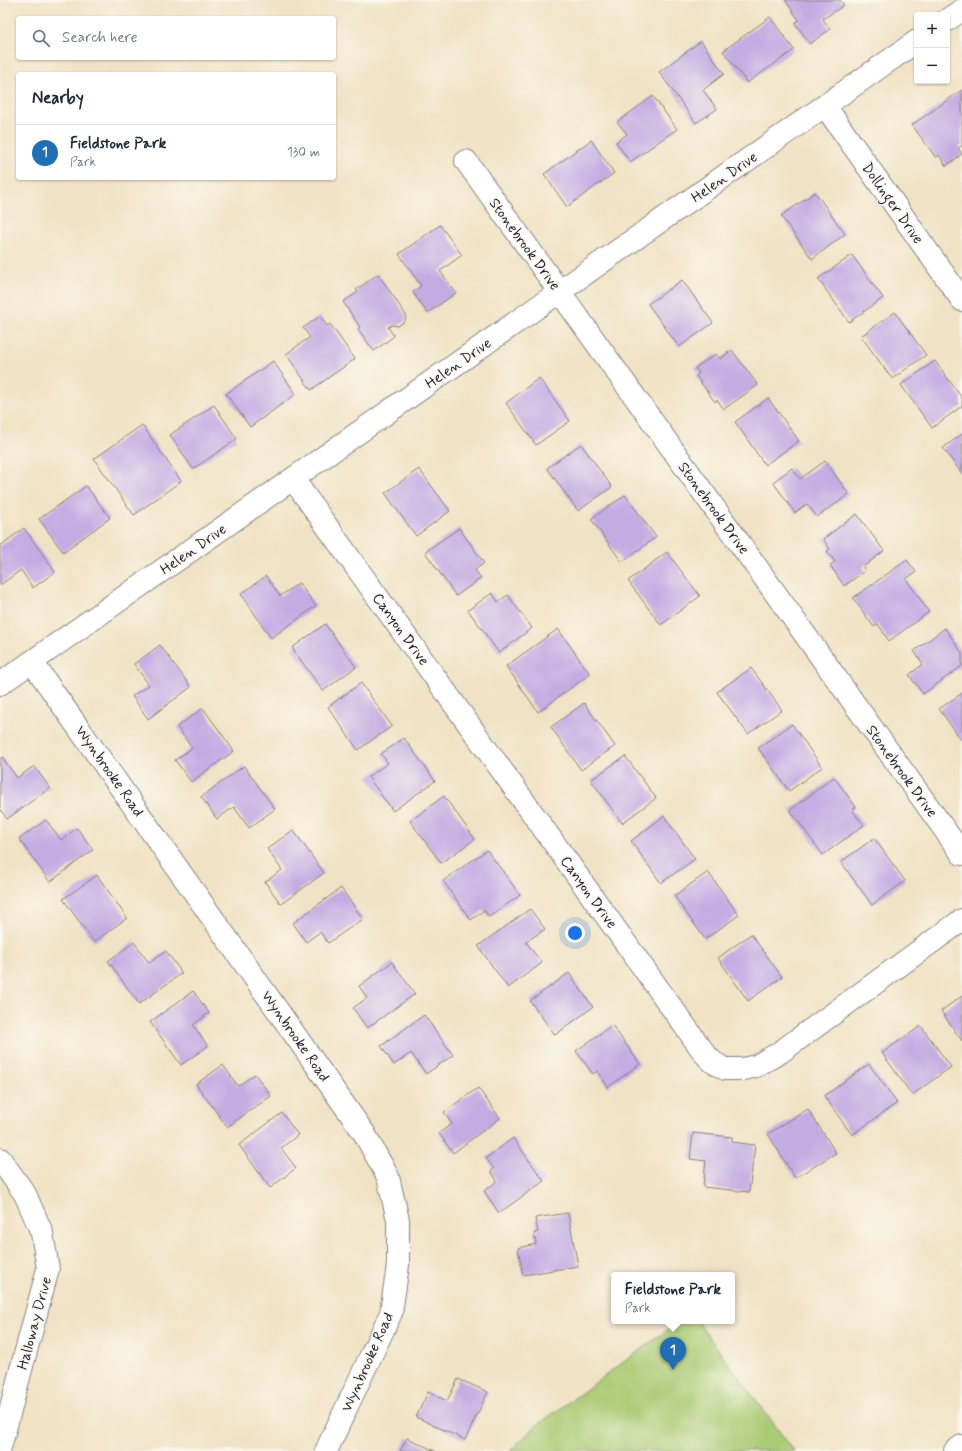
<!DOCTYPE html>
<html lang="en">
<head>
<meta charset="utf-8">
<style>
	body { margin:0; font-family:Mynerve,sans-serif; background:#f2f2f3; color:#1f2937 }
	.controls { position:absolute; right:12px; top:12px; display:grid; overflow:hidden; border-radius:4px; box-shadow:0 1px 3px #0004 }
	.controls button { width:36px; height:36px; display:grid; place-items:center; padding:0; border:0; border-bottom:1px solid #e0e1e3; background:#fff; color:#1f2937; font:20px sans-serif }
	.you { position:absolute; left:575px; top:933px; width:14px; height:14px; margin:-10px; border:3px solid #fff; border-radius:50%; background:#1a73e8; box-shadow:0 0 0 6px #1a73e833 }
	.badge { display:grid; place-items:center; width:26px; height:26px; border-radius:50%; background:#1f6fb2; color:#fff; font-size:13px; font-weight:700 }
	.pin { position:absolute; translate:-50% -33px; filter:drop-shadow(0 1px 2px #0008) }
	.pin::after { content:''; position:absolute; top:21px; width:14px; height:12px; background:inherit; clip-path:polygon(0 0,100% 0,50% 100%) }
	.popup { position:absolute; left:611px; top:1272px; width:124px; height:52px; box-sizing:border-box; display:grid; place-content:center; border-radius:4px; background:#fff; filter:drop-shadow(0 1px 3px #0005); font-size:13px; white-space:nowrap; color:#747a83 }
	.popup b { font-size:15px; color:#1f2937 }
	.popup::after { content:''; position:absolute; left:50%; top:100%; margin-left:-8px; border:8px solid transparent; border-top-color:#fff }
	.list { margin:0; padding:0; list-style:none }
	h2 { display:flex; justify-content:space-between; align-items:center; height:52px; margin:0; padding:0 16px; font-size:17px }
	h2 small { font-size:13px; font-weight:400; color:#747a83 }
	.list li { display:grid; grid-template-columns:26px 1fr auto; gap:12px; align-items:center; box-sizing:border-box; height:56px; padding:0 16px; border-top:1px solid #e0e1e3 }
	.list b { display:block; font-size:15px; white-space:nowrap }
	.list p { margin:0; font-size:13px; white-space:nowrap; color:#747a83 }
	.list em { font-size:13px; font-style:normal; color:#747a83 }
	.icon { flex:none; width:22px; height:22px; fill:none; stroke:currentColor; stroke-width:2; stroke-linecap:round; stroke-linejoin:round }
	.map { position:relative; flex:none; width:962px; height:1451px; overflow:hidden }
	.search { position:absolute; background:#fff; box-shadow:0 1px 3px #0004; left:16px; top:16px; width:320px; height:44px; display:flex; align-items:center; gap:10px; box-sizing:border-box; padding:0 14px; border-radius:4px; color:#747a83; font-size:15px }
	.panel { position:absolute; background:#fff; box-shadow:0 1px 3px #0004; left:16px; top:72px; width:320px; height:108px; border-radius:4px }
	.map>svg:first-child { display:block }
	.green { fill:#aacb74; stroke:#667658 }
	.building { fill:#c2ade3 }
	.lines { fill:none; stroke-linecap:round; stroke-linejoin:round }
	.minor-casing { stroke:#898280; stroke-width:24 }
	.minor { stroke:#fff; stroke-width:22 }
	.labels { text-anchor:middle; stroke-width:3; stroke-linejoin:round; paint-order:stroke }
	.street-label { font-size:15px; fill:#22223b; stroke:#fbf7ec }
</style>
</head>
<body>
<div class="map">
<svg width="962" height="1451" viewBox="0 0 962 1451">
	<rect width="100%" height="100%" fill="#fbf7ec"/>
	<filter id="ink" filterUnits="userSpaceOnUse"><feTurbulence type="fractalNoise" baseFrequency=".025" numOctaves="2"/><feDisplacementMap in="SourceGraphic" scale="8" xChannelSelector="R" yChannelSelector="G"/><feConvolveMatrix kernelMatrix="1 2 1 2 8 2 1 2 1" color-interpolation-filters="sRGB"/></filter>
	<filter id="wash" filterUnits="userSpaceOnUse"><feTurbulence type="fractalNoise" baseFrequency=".012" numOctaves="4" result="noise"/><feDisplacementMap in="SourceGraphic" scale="16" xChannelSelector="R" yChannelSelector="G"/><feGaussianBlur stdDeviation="0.9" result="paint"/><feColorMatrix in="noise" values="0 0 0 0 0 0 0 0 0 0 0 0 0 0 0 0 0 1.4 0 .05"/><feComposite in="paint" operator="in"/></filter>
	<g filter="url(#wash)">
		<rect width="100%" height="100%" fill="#f0e2c4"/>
		<!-- green -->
		<path class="green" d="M680,1321h17l97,130h-284l26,-25z"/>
		<g id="blocks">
			<!-- building -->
			<g class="building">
				<path d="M785,0h55l4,5 -21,14 7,10 -20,15 -15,-21 4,-3z"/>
				<path d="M770,17l24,33 -47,33 -24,-32z"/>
				<path d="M701,41l23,33 -21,16 14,19 -21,14 -37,-51z"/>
				<path d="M962,90v56l-4,2 4,6 -16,12 -7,-11 -3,3 -24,-33z"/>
				<path d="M653,96l24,33 -47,33 -14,-20 11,-8 -10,-12z"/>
				<path d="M591,140l23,33 -47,34 -23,-33z"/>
				<path d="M815,192l30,42 -33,25 -31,-43z"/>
				<path d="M440,225l22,30 -22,16 16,22 -29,20 -14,-21 8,-6 -22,-32z"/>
				<path d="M852,255l31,43 -34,24 -31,-43z"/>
				<path d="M378,274l28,41 -1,6 -7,5 -6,-1 -4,2 6,9 -20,15 -16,-22 2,-2 -17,-25 15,-10 -2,-2z"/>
				<path d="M682,280l31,43 -34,24 -31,-43z"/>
				<path d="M895,312l31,43 -34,24 -31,-43z"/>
				<path d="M320,316l7,10 3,-2 25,35 -44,31 -25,-36 24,-17 -7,-9z"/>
				<path d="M732,350l26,35 -34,24 -7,-9 -2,2 -19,-26 3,-3 -4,-5 21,-14 4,5z"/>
				<path d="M273,361l23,33 -46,33 -24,-33z"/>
				<path d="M935,361l27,37v8l-30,22 -31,-43z"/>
				<path d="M539,378l31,43 -34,24 -30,-42z"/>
				<path d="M768,398l31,43 -34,24 -30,-43z"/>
				<path d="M214,405l23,34 -44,30 -23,-34z"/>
				<path d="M142,425l39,56 -47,34 -40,-56z"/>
				<path d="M962,434v40l-19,-26z"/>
				<path d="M581,444l31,43 -34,24 -31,-43z"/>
				<path d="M825,461l24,33 -32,23 -10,-13 -12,9 -22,-31 19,-14 8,11z"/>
				<path d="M419,469l31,42 -34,25 -31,-43z"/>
				<path d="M86,486l24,32 -47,34 -24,-33z"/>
				<path d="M625,495l31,42 -34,25 -31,-43z"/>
				<path d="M857,514l27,37 -21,16 2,4 -21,15 -14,-21 5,-3 -8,-11 3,-2 -7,-10z"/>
				<path d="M24,528l31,44 -22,16 -12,-18 -21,15v-39z"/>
				<path d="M459,528l25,35 -9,7 6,8 -25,18 -31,-44z"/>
				<path d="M667,552l33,44 -39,29 -33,-44z"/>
				<path d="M907,560l9,12 -10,7 23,33 -40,29 -11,-17 -4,3 -21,-29z"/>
				<path d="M266,576l14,20 19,-13 17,23 -45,32 -30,-44z"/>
				<path d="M492,593l6,9 10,-7 24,33 -33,25 -31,-43z"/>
				<path d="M325,624l31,43 -33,24 -31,-43z"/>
				<path d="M945,628l17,25v13l-39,28 -14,-19 14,-11 -9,-13z"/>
				<path d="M558,629l32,45 -52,38 -32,-46z"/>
				<path d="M160,645l31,42 -43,32 -16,-23 17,-11 -15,-21z"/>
				<path d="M751,668l31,42 -34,24 -31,-42z"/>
				<path d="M361,683l31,43 -34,24 -30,-43z"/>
				<path d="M962,693v48l-23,-32z"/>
				<path d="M584,703l31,43 -34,24 -30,-43z"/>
				<path d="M203,708l31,43 -43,31 -16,-22 17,-12 -15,-21z"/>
				<path d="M792,724l30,43 -33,24 -31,-43z"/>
				<path d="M404,738l31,43 -42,30 -25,-34 20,-14 -7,-9z"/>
				<path d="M625,756l31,42 -34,25 -31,-43z"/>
				<path d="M2,757l15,21 17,-12 16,22 -43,31 -7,-10v-50z"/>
				<path d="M244,766l31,43 -26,19 -15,-21 -17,12 -16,-22z"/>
				<path d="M834,777l22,30 -4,3 12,15 -41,30 -33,-45z"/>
				<path d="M444,796l31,43 -34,24 -31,-42z"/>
				<path d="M664,816l31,43 -34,24 -30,-42z"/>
				<path d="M46,820l15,20 16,-12 16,22 -43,32 -31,-43z"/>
				<path d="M293,830l31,43 -43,31 -16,-22 17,-12 -15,-21z"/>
				<path d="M874,838l31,43 -33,24 -31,-43z"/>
				<path d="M487,850l33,45 -31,22 -5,-7 -13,10 -28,-39z"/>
				<path d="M708,872l31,43 -34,24 -31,-43z"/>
				<path d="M97,875l30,43 -33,24 -31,-43z"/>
				<path d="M341,888l22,31 -35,24 -8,-11 -14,10 -13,-19z"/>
				<path d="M530,909l15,20 -19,13 16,21 -34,25 -30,-42z"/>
				<path d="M751,934l31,43 -34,24 -30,-43z"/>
				<path d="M134,942l15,21 17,-12 16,22 -43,31 -31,-43z"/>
				<path d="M392,962l23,32 -48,34 -14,-20 14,-10 -8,-12z"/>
				<path d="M569,973l24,34 -38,28 -25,-34z"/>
				<path d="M193,991l16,22 -16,12 15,21 -27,19 -31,-43z"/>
				<path d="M962,996v45l-21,-30z"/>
				<path d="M424,1015l29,40 -27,19 -15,-21 -17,12 -13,-19z"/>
				<path d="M612,1025l28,39 -32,23 -11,-16 -4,3 -17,-23z"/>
				<path d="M921,1026l30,41 -39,28 -30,-42z"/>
				<path d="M869,1064l28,39 -45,32 -28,-39z"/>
				<path d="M223,1065l15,21 17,-12 16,22 -44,31 -31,-43z"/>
				<path d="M478,1088l22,30 -47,35 -14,-20 13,-9 -8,-12z"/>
				<path d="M808,1109l28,44 -41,25 -27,-44z"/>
				<path d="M282,1113l16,22 -17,13 15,20 -26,20 -31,-43z"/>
				<path d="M693,1133l39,4v5l23,3 -6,47 -46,-5 3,-26 -16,-2z"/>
				<path d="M513,1138l31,43 -45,32 -15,-22 13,-10 -6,-10 3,-2 -8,-11z"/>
				<path d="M568,1213l10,53 -55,9 -5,-27 18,-4 -2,-11 4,-1 -3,-14z"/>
				<path d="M458,1379l30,13 -23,48 -49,-23 12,-25 19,9z"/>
				<path d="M407,1438l28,13h-35z"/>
			</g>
		</g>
	</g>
	<g filter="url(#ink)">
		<use href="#blocks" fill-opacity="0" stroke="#898280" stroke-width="1"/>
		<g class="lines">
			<!-- minor casing -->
			<g class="minor-casing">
				<g id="minor">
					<path d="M947,20l15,-10"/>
					<path d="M825,106l137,194"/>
					<path d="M466,161l496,693"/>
					<path d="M293,479l412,575 8,8 12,7h19l12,-3 23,-13 183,-133"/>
					<path d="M32,662l332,471 24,44 10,43v45l-7,48 -65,138"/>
					<path d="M0,684l917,-643"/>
					<path d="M0,1159l25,35 17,39 6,36 -48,179"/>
					<path d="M955,1451l7,-5"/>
				</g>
			</g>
			<!-- minor -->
			<use href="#minor" class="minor"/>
		</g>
	</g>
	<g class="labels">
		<!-- street labels -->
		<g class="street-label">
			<text transform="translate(724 177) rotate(-35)" y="5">Helen Drive</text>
			<text transform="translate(893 203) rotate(55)" y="5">Dollinger Drive</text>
			<text transform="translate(525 244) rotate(54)" y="5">Stonebrook Drive</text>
			<text transform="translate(458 363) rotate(-35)" y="5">Helen Drive</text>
			<text transform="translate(714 508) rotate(54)" y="5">Stonebrook Drive</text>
			<text transform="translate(193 549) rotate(-35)" y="5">Helen Drive</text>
			<text transform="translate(401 629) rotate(54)" y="5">Canyon Drive</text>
			<text transform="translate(110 771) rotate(55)" y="5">Wynbrooke Road</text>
			<text transform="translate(902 771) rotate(54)" y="5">Stonebrook Drive</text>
			<text transform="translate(589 892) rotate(54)" y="5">Canyon Drive</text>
			<text transform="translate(296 1036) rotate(55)" y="5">Wynbrooke Road</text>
			<text transform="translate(34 1323) rotate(-75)" y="5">Halloway Drive</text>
			<text transform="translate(367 1362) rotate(-66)" y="5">Wynbrooke Road</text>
		</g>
	</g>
</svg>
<div class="controls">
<button>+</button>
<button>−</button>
</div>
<div class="you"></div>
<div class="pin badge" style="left:673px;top:1370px">1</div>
<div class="popup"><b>Fieldstone Park</b>Park</div>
<div class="search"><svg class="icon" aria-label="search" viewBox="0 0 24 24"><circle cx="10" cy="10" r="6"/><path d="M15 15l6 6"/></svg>Search here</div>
<section class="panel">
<h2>Nearby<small></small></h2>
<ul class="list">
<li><span class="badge">1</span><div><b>Fieldstone Park</b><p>Park</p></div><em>130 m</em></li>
</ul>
</section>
</div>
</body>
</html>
